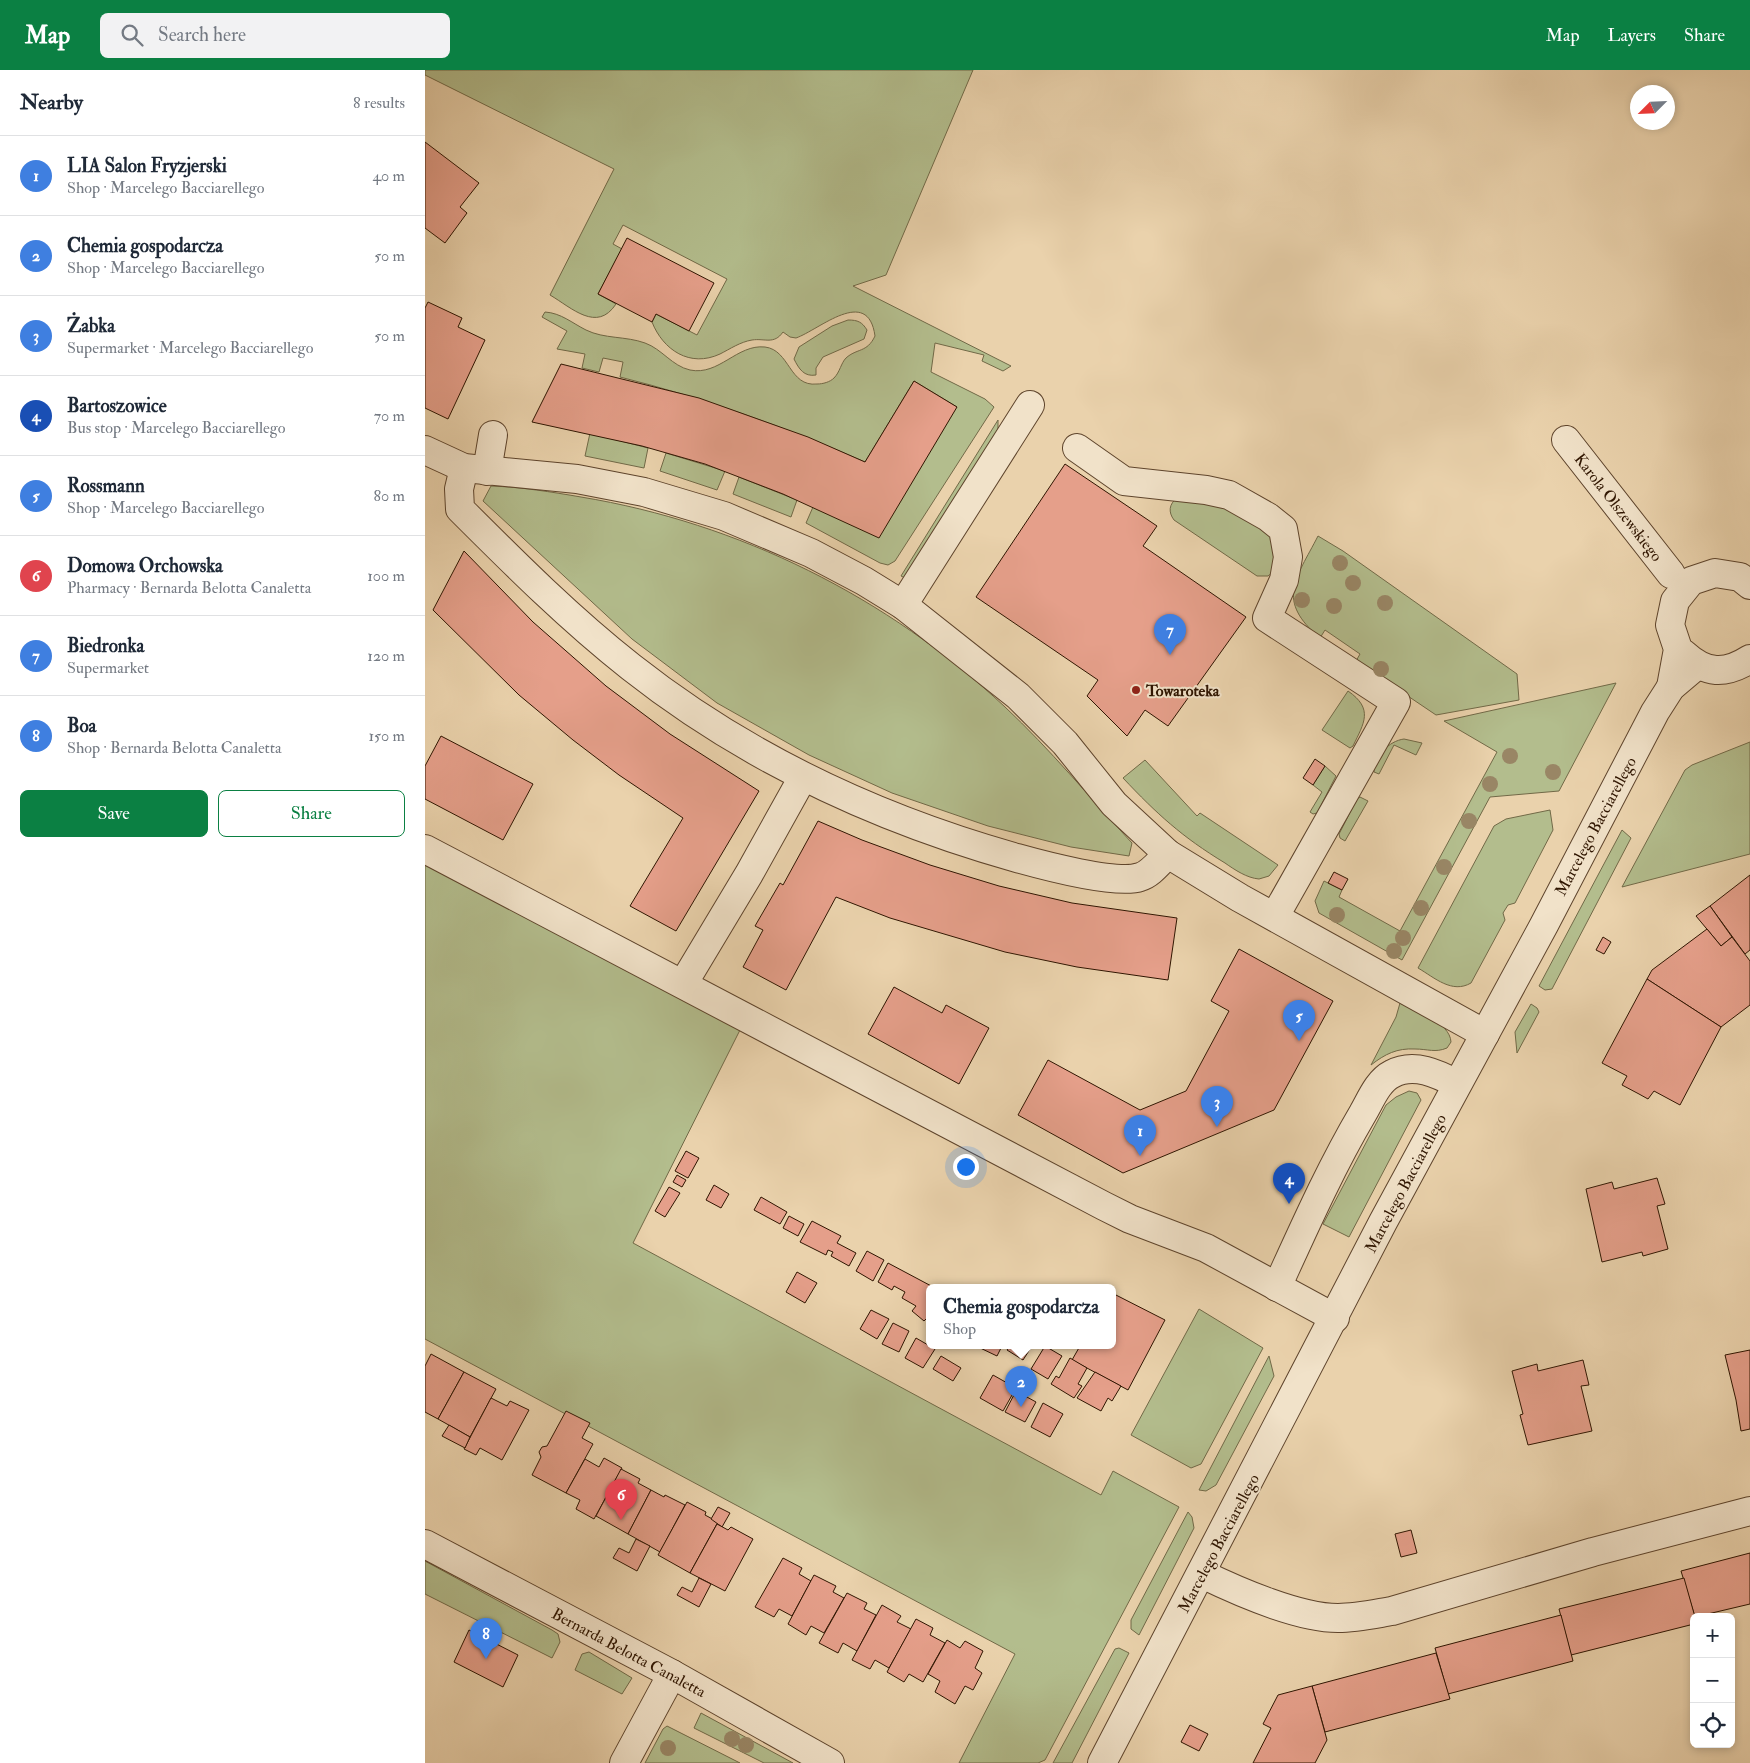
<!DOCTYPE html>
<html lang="en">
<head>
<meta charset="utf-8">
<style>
	body { margin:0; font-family:"IM FELL Double Pica",serif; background:#f2f2f3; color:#1f2937 }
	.controls { position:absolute; right:15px; bottom:15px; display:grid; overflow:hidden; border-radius:8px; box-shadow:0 2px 8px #0003 }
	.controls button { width:45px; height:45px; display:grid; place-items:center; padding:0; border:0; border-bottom:1px solid #e0e1e3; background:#fff; color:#1f2937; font:25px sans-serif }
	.compass { position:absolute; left:1205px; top:15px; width:45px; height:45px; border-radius:50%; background:#fff; box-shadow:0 2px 8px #0003; rotate:246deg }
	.you { position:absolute; left:540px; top:1096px; width:18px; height:18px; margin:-12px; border:4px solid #fff; border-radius:50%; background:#1a73e8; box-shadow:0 0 0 8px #1a73e833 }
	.badge { display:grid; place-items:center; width:32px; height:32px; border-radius:50%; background:#0b8043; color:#fff; font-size:16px; font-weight:700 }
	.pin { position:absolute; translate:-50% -41px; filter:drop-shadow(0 1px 2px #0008) }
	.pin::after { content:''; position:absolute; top:26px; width:18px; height:15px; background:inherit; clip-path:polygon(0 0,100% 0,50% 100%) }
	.popup { position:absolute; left:501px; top:1214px; width:190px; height:65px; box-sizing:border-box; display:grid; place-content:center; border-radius:8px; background:#fff; filter:drop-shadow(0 1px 4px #0005); font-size:16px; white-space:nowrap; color:#747a83 }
	.popup b { font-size:19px; color:#1f2937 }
	.popup::after { content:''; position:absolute; left:50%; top:100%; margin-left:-10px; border:10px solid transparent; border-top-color:#fff }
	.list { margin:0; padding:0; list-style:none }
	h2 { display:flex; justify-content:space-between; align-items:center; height:65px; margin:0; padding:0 20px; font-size:21px }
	h2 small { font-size:16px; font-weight:400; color:#747a83 }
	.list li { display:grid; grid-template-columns:32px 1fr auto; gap:15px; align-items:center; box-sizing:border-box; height:80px; padding:0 20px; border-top:1px solid #e0e1e3 }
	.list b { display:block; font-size:19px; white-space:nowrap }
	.list p { margin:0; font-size:16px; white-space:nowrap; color:#747a83 }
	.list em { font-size:16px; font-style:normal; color:#747a83 }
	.actions { display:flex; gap:10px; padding:15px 20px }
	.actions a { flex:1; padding:11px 0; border:1px solid #0b8043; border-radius:8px; text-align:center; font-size:18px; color:#0b8043 }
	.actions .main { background:#0b8043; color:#fff }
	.icon { flex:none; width:28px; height:28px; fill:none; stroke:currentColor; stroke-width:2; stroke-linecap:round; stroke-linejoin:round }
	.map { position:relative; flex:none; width:1325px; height:1693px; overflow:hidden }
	header { display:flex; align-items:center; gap:30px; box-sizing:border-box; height:70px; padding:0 25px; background:#0b8043; color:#fff }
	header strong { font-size:24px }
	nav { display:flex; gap:28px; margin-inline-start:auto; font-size:18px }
	.search { width:350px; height:45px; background:#f2f2f3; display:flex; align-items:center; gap:12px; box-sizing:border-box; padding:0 18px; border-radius:8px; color:#747a83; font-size:19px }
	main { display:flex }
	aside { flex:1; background:#fff }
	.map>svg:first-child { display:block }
	.green { fill:#b3bd8d; stroke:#716947 }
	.building { fill:#e59f8a; stroke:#2f1501 }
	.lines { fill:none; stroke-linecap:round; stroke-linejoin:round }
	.minor-casing { stroke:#5e442c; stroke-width:30 }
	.minor { stroke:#f1e2c9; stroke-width:28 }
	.tree { fill:#998665 }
	.poi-dot { fill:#8f2418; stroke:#f1e2c9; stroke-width:2 }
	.labels { text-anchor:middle; stroke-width:4; stroke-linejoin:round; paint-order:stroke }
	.street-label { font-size:16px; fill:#2f1501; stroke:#f1e2c9 }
	.poi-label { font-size:16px; font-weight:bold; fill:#2f1501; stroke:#f1e2c9; text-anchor:start }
</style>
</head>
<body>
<header>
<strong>Map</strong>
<div class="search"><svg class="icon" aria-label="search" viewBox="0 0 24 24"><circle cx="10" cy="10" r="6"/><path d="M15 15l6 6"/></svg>Search here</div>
<nav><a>Map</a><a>Layers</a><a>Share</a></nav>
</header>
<main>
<aside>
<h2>Nearby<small>8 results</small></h2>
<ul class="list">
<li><span class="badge" style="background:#3f7fe0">1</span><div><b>LIA Salon Fryzjerski</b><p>Shop · Marcelego Bacciarellego</p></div><em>40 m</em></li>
<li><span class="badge" style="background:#3f7fe0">2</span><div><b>Chemia gospodarcza</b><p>Shop · Marcelego Bacciarellego</p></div><em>50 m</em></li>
<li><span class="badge" style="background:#3f7fe0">3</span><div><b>Żabka</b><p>Supermarket · Marcelego Bacciarellego</p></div><em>50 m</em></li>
<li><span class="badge" style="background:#1a4fb4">4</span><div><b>Bartoszowice</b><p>Bus stop · Marcelego Bacciarellego</p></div><em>70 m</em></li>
<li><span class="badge" style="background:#3f7fe0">5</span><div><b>Rossmann</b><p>Shop · Marcelego Bacciarellego</p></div><em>80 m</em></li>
<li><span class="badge" style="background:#e0444e">6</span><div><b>Domowa Orchowska</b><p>Pharmacy · Bernarda Belotta Canaletta</p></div><em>100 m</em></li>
<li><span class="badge" style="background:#3f7fe0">7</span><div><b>Biedronka</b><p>Supermarket</p></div><em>120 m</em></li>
<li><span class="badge" style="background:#3f7fe0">8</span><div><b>Boa</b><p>Shop · Bernarda Belotta Canaletta</p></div><em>150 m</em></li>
</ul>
<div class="actions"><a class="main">Save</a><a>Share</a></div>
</aside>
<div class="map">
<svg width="1325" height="1693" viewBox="0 0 1325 1693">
	<rect width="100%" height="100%" fill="#ead2ac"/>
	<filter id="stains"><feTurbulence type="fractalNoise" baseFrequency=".004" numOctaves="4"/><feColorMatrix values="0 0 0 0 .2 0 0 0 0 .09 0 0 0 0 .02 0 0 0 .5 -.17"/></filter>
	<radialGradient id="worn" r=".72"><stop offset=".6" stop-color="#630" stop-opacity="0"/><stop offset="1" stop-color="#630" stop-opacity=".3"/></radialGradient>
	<!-- green -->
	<g class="green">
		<path d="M0,0h548l-87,205 -33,11 158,80 -8,5 -21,-10 2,-6 -49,-12 -4,29 54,27 9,8 -99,154 -7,4 -8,-2 -74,-40 7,-16 144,-100 -43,-26 -49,81c-80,-35 -161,-64 -245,-85l3,-15 -20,-4 -4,14 -17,-4 3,-14 -28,-5 10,-18 -25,-14 3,-5c16,1 27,11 41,18 18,9 40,6 59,13 17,6 27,23 45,27 29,6 47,-26 75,-23 25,3 24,40 52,37 6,0 13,-2 17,-6 6,-6 7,-15 12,-20 11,-10 21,-5 29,-22 -7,-51 -56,-6 -79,2l-6,-1 -7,-5c-9,13 -18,6 -31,8 -12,2 -22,9 -32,14 -30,14 -57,-4 -68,-32l4,-8 41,21 30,-56 -104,-54 -10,19 9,5 -24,45 18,10c-19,29 -44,4 -66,-9l64,-126 -189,-94z"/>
		<path d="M423,250c10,0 14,2 19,10l-3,9 -41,18 -7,11v7c-12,2 -17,-6 -22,-16l5,-12 33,-21z"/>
		<path d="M573,350v12l-93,146 -4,-2z"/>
		<path d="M165,363l58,15 -4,20 -59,-12z"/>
		<path d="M241,383l59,18 -8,19 -57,-19z"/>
		<path d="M314,407l58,23 -6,17 -58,-23z"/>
		<path d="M66,416c30,1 61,6 90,11 158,26 307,100 424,210 45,42 85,91 127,136l-3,13 -58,-9 -83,-21 -96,-33 -83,-38 -92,-52 -85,-64 -149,-138z"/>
		<path d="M752,428l76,14 26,33 -6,27 -5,4h-11l-83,-56c-6,-8 -5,-16 3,-22z"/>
		<path d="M893,466l25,15 174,123 2,26 -83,15 -80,-54 4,-7 -35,-24 -5,8c-45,-38 -24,-59 -2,-102z"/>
		<path d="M1191,613l-57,108 -69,6 -88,163 -83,-47 -4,-12 9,-20 18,9 -3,7 61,34 97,-179 -53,-31z"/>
		<path d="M923,621c26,18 16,32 5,55l-3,2 -28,-18z"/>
		<path d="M979,669l18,4 -6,12 -22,-10 -15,29 -5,-2c0,-16 15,-31 30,-33z"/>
		<path d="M1325,672v112l-128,33 63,-117 7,-5z"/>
		<path d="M720,690l52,56 3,-3 78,52 -9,11 -10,3c-12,-1 -24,-9 -34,-16 -43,-26 -68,-49 -102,-85z"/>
		<path d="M900,696l11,10 -19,37 -4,1 -3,-2 12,-20 -9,-7z"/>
		<path d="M935,727l8,4 -23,40 -5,-3 -1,-4 18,-35z"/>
		<path d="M1125,740l3,20 -38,73 -7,2 -5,8 2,7 -34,63c-19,11 -36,-5 -53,-15l76,-142 12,-7z"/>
		<path d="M1197,760l9,8 -79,151 -7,1 -6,-4z"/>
		<path d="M0,793l316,165 -108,215 468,252 12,-24 66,36 -134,253 -7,3h-79l56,-109 -590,-315z"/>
		<path d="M975,933c15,8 50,19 51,39l-4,6c-12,5 -19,1 -32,1 -18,-1 -30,5 -44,16l25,-48z"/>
		<path d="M1106,934l6,4 2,4 -22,41 -2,-21z"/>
		<path d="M984,1021l8,2 4,7 -72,137 -26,-13 63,-119 10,-8z"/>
		<path d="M774,1239l64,39 -62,116 -10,4 -60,-33z"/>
		<path d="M844,1286l5,20 -58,109 -10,6 -7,-1z"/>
		<path d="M763,1442l4,5 2,11 -55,107 -8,-6v-9z"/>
		<path d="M0,1491l127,69 6,4 2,8 -8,16 -127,-64z"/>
		<path d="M694,1578l10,5 -57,110h-19l62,-114z"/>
		<path d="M164,1582l43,26 -10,16 -47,-24 7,-16z"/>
		<path d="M276,1643l92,50h-29l-70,-35z"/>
		<path d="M242,1656l73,37h-95l18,-34z"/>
	</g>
	<!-- building -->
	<g class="building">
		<path d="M0,72l54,41 -19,24 7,6 -22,30 -20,-15z"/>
		<path d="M202,168l87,45 -25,48 -33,-17 -4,8 -54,-28z"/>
		<path d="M3,232l34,16 -4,9 27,13 -37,79 -23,-11v-100z"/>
		<path d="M136,294l138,34 109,39 57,25 49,-81 43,26 -78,131 -96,-44 -78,-30 -63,-18 -110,-24z"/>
		<path d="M640,394l92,62 -14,20 103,71 -78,109 -23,-16 -18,26 -40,-40 11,-16 -122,-83z"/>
		<path d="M39,481l69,71 73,64 64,48 89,57 -83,140 -46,-25 53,-88 -64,-43 -46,-35 -54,-45 -86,-85z"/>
		<path d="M16,666l92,48 -30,56 -78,-41v-33z"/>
		<path d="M890,689l10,7 -12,19 -10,-7z"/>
		<path d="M393,751l44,19 68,25 69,21 73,17 105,15 -9,62 -91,-13 -72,-15 -115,-34 -54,-21 -50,93 -43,-23 20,-37 -8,-4 25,-43 3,2z"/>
		<path d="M909,802l14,7 -6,11 -14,-7z"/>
		<path d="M1325,805v75l-5,4 -35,-48z"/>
		<path d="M1285,836l22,31 -11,9 -25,-30z"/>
		<path d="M1282,859l14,17 11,-9 18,24v44l-29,22 -74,-48 5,-9z"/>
		<path d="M1178,867l8,5 -7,12 -8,-4z"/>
		<path d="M814,879l94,52 -59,109 -151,63 -105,-58 30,-55 92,50 46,-19 43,-80 -18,-10z"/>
		<path d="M1222,909l74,48 -41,78 -26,-14 -6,8 -9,-5 -17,-9 5,-9 -25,-13z"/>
		<path d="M469,917l48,26 4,-8 43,23 -30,56 -91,-50z"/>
		<path d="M261,1081l13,7 -11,20 -13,-7z"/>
		<path d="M252,1105l9,5 -4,7 -9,-5z"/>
		<path d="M1232,1108l8,26 -8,2 11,43 -25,7 -1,-4 -40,10 -16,-73 26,-7 2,7z"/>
		<path d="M289,1115l15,9 -8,14 -15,-8z"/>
		<path d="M244,1117l11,6 -15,24 -10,-6z"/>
		<path d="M336,1127l26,15 -7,12 -26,-14z"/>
		<path d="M364,1146l15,8 -6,12 -15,-8z"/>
		<path d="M387,1151l29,15 -4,7 19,10 -7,13 -18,-10 2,-4 -5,-2 -2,5 -26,-13z"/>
		<path d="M442,1181l17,9 -11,21 -17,-10z"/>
		<path d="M463,1193l47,25h-5v27l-6,6 -12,-10 4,-5 -14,-8 3,-6 -11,-6 -2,4 -14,-8z"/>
		<path d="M372,1202l20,11 -12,20 -19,-11z"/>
		<path d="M687,1223l53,27 -37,70 -56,-30 8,-14h32z"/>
		<path d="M446,1240l18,9 -12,20 -17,-10z"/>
		<path d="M468,1253l16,8 -10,21 -17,-8z"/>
		<path d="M491,1268l19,11 -12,19 -18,-10z"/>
		<path d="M551,1276h26l-5,10z"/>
		<path d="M585,1276h22l-9,14 -16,-10z"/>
		<path d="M620,1276l17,10 -14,23 -17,-10z"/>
		<path d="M1325,1280v79l-9,2 -5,-31 -11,-45z"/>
		<path d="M6,1284l33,18 -26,47 -13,-7v-46z"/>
		<path d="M516,1286l20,12 -8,13 -20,-12z"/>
		<path d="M645,1288l17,10 -9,16 4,2 -8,12 -23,-14 5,-8 3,2z"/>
		<path d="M1158,1290l6,25 -8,1 11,45 -64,14 -8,-30 3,-1 -11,-43 25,-7 1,7z"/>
		<path d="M39,1302l32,17 -26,48 -32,-18z"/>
		<path d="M670,1302l26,14 -9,15 -4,-3 -7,13 -24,-13z"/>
		<path d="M568,1305l23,13 -13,23 -23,-13z"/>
		<path d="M591,1321l20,11 -11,20 -20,-10z"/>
		<path d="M66,1328l16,8 3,-5 19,9 -27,50 -22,-12 -4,7 -12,-6z"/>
		<path d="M618,1333l20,11 -13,23 -19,-10z"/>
		<path d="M141,1341l24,12 -8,15 11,6 -27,49 -34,-18 9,-18 -2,-5 3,-5 5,-1z"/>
		<path d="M24,1355l21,12 -5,11 -23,-12z"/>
		<path d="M179,1388l18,10 -28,51 -18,-10 4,-9 -14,-7 19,-34 14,8z"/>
		<path d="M196,1399l19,10 -2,4 13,7 -23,44 -32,-18z"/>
		<path d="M226,1420l13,7 1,-2 20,10 -25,47 -32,-18z"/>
		<path d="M262,1432l19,10 -1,3 13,7 -28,51 -32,-18z"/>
		<path d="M293,1437l12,6 -8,14 -11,-8z"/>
		<path d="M292,1454l11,6 3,-3 22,12 -28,52 -35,-18z"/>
		<path d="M986,1460l6,23 -16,4 -6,-23z"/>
		<path d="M211,1469l14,7 -13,25 -24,-13 6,-10 10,5z"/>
		<path d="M1325,1483v51l-55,13 -14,-46z"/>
		<path d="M358,1488l19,10 -3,6 12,7 -19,35 -13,-7 -5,8 -19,-10z"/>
		<path d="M389,1505l22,11 -3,6 11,6 -20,35 -13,-7 -5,9 -18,-11z"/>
		<path d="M274,1508l12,6 -12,23 -22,-12 5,-8 10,5z"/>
		<path d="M1259,1508l11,39 -1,7 -123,31 -12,-46z"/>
		<path d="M422,1523l20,10 -3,6 12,6 -19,36 -14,-8 -5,10 -19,-10z"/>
		<path d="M457,1535l19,11 -4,6 14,7 -22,39 -14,-8 -5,9 -18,-9z"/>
		<path d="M1136,1545l12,46 -125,33 -13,-46z"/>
		<path d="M491,1549l17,9 -3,7 15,8 -22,39 -14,-8 -5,8 -17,-10z"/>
		<path d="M44,1560l49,25 -15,32 -49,-25z"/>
		<path d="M522,1570l13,8 5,-7 18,10 -8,17 7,5 -9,17 -8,-4 -10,18 -20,-12 5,-11 -12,-7z"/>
		<path d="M1011,1583l14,46 -125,33 -13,-46z"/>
		<path d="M887,1616l15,54 -12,23h-62l18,-35 -8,-4 15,-29z"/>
		<path d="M765,1655l18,9 -9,17 -18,-9z"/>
	</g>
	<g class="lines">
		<!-- minor casing -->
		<g class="minor-casing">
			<g id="minor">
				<path d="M1141,370l105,134"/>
				<path d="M652,378l47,33 82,9 23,5 39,22 15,12 5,28 -4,23 -17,38 129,84 -121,214"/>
				<path d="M0,380l39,18 113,11 67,13 80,24 87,37 53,28 39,24 115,91 47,47 49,61 54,50 72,44 245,136"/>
				<path d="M39,398l-5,21 1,20c55,55 110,110 171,158 114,90 247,152 386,191 25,7 100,27 123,19 11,-3 20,-16 28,-23"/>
				<path d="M62,401l6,-36"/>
				<path d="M478,535l127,-200"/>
				<path d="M1259,584c22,20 41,21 66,5"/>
				<path d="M1246,617l7,-38 -8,-24 5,-24 16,-20 24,-8 25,4 10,8"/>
				<path d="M0,779l679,357 26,13 76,29 129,70"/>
				<path d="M258,914l66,-110 54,-97"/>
				<path d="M852,1217c27,-59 53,-118 86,-174 8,-14 15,-32 29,-39 22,-12 46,0 65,10"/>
				<path d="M0,1474l247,130 158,89"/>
				<path d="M777,1504c35,17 97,44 136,44 18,0 36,-4 54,-7l201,-59 157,-41"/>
				<path d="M199,1693l48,-89"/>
				<path d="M677,1693l281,-541 161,-297 111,-213 16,-25 26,-22"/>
			</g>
		</g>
		<!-- minor -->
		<use href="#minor" class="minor"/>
	</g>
	<!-- trees -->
	<g class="tree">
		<circle cx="915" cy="493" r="8"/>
		<circle cx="928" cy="513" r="8"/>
		<circle cx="877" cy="530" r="8"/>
		<circle cx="960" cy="533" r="8"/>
		<circle cx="909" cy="536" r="8"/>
		<circle cx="956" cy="599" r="8"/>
		<circle cx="1085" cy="686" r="8"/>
		<circle cx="1128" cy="702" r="8"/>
		<circle cx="1065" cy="714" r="8"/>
		<circle cx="1044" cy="751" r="8"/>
		<circle cx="1019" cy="797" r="8"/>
		<circle cx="996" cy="838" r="8"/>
		<circle cx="912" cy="845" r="8"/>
		<circle cx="978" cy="868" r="8"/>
		<circle cx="969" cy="881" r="8"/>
		<circle cx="307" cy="1669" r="8"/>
		<circle cx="321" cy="1675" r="8"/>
		<circle cx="243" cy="1678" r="8"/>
	</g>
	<!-- markers -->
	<circle class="poi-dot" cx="711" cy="620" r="5"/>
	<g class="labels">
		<!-- street labels -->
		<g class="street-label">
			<text transform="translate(1194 437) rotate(52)" y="6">Karola Olszewskiego</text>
			<text transform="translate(1170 756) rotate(-62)" y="6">Marcelego Bacciarellego</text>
			<text transform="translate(980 1113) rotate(-62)" y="6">Marcelego Bacciarellego</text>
			<text transform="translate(793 1473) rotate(-62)" y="6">Marcelego Bacciarellego</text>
			<text transform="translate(204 1582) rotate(28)" y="6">Bernarda Belotta Canaletta</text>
		</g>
		<!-- poi labels -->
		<g class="poi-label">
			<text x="721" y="626">Towaroteka</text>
		</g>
	</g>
	<rect width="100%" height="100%" filter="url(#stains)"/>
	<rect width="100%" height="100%" fill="url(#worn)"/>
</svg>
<div class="controls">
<button>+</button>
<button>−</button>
<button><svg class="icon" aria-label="locate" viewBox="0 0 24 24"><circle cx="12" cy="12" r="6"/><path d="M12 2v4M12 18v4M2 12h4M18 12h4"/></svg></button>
</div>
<svg class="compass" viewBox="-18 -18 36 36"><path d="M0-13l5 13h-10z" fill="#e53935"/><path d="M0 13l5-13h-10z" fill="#747a83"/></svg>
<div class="you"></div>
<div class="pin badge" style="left:715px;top:1086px;background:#3f7fe0">1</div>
<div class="pin badge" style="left:596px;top:1337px;background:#3f7fe0">2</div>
<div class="popup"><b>Chemia gospodarcza</b>Shop</div>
<div class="pin badge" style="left:792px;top:1057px;background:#3f7fe0">3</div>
<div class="pin badge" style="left:864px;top:1134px;background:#1a4fb4">4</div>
<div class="pin badge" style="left:874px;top:971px;background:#3f7fe0">5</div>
<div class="pin badge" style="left:196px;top:1450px;background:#e0444e">6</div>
<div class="pin badge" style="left:745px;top:585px;background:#3f7fe0">7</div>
<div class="pin badge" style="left:61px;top:1589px;background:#3f7fe0">8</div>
</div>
</main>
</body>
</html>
